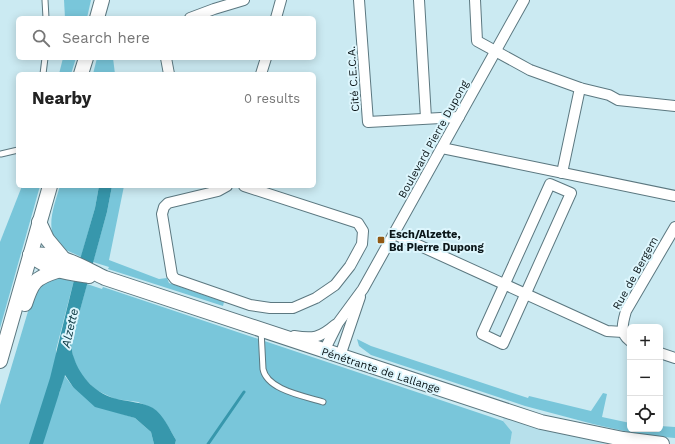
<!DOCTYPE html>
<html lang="en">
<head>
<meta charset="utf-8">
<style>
	body { margin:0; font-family:"Work Sans",sans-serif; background:#f6f6f6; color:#222 }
	.controls { position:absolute; right:12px; bottom:12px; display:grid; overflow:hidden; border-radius:6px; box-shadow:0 2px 10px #0003 }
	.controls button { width:36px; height:36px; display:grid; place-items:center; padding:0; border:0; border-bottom:1px solid #e0e0e0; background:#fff; color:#222; font:20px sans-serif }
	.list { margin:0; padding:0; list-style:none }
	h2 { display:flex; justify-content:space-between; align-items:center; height:52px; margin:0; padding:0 16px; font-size:17px }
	h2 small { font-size:13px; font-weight:400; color:#767676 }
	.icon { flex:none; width:22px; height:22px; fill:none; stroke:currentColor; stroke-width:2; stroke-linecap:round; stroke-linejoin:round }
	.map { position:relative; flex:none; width:675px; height:444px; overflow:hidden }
	.search { position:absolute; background:#fff; box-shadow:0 2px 10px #0003; left:16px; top:16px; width:300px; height:44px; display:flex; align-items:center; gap:10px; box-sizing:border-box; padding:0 14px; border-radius:6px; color:#767676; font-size:15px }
	.panel { position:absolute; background:#fff; box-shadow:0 2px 10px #0003; left:16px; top:72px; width:300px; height:116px; border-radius:6px }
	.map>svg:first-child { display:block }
	.built { fill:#b7e0eb }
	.green { fill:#79c6da }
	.water { fill:#3797ac }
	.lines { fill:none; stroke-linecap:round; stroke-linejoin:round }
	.stream { stroke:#3797ac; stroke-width:3 }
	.service-casing { stroke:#5c7880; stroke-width:7 }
	.minor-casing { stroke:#5c7880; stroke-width:12 }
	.secondary-casing { stroke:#5c7880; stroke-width:16 }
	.service { stroke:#fff; stroke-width:5 }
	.minor { stroke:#fff; stroke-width:10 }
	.secondary { stroke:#fff; stroke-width:14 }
	.poi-dot { fill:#925913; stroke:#ddf6fd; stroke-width:1.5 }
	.labels { text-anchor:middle; stroke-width:4; stroke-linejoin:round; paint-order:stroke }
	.street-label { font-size:11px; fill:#0b1619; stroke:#ddf6fd }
	.poi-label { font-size:11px; font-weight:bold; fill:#0b1619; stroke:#ddf6fd; text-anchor:start }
	.water-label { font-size:12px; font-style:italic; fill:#0b3841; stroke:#ddf6fd }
</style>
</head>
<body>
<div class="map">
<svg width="675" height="444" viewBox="0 0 675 444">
	<rect width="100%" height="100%" fill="#cbeaf2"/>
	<!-- built -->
	<path class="built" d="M505,410l157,34h-152l2,-12 -9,-11z"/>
	<!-- green -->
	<g class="green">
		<path d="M64,0h27l-4,18h-22z"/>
		<path d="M63,58h13l-5,16h-12z"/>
		<path d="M97,58h16l2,16h-22z"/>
		<path d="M22,186h18l-40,142v-86z"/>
		<path d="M60,186h39l-4,22 -14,49c-5,-3 -12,-5 -17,-8 -22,-14 -10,-43 -4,-63z"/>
		<path d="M112,186h12l-15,74 50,19 8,-1 2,5 55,19 -1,4 -115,-37 1,-2 -16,-5 14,-50z"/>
		<path d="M55,277l19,3 -18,70 3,44 5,-19 9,12 43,25 19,6 16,14 3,12h-154v-39l32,-107 8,-12z"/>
		<path d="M87,284l15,5 1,-2 400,134 9,11 -2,12h-335l1,-4 -10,-17 -12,-14 -16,-7 -23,-3 -19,-9 -16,-16 -7,-17 -2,-14z"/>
		<path d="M357,339l14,7 157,52 1,-2 62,15 12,-18 4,1 -5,23 28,6v6h30v-3l15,1v11l-34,-3 -48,-11 -68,-18 -154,-51 -12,-9z"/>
	</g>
	<!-- water -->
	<path class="water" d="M99,186h13l-5,26 -36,131c1,5 1,11 3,15 6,19 23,37 43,41 12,3 25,3 36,9 10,6 17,22 23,32l-1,4h-21l-3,-12 -16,-14 -40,-11 -22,-20 -8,-12 -22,69h-14l21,-66 24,-98 21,-72z"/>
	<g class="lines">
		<!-- stream -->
		<path class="stream" d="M208,444l36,-52"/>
		<!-- service casing -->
		<g class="service-casing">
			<g id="service">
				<path d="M45,0l1,18"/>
				<path d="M43,74l2,-16"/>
				<path d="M1,154l17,-4"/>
				<path d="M261,330l2,39c4,21 41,27 60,33"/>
			</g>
		</g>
		<!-- minor casing -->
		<g class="minor-casing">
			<g id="minor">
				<path d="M359,0l9,122 91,-5"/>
				<path d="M419,0l7,118"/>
				<path d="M475,0l2,41 53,29 50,18 29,7 9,5 57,6"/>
				<path d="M190,18l24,-9 30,-9"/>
				<path d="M276,18l5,-18"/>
				<path d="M166,58l3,16"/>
				<path d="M261,74l5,-16"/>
				<path d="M442,148l233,48"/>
				<path d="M562,173l18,-85"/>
				<path d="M550,184l21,9 -68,151 -21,-10z"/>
				<path d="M227,186l-9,5 -50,12 -4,4 -2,7 10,61 3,4 75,26 20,3h23l23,-10 19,-13 15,-19 12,-22 1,-13 -5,-8 -114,-37"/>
				<path d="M394,234l213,97 16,1"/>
				<path d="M294,336c19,3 26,2 41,-11"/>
				<path d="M630,341c-11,-8 -7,-19 -4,-30l49,-84"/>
				<path d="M324,351l14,-28 25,-34 161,-289"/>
				<path d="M660,353l15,5"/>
				<path d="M340,356l20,-59"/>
			</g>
		</g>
		<!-- secondary casing -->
		<g class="secondary-casing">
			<g id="secondary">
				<path d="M97,18l5,-18"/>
				<path d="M81,74l5,-16"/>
				<path d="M39,222l8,17 15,18"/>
				<path d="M30,255c29,-3 50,11 75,23l436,144 82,17 39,5"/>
				<path d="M30,255c22,16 33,17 59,21"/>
				<path d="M25,304c7,-22 10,-26 32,-33"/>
				<path d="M0,361l50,-175"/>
			</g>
		</g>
		<!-- service -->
		<use href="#service" class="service"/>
		<!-- minor -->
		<use href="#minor" class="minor"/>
		<!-- secondary -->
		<use href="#secondary" class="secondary"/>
	</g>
	<!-- markers -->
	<rect class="poi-dot" x="377" y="236" width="8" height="8" rx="2"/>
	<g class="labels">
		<!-- street labels -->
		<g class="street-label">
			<text transform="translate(353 79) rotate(-94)" y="4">Cité C.E.C.A.</text>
			<text transform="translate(433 139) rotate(-61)" y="4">Boulevard Pierre Dupong</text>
			<text transform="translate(635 273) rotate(-61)" y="4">Rue de Bergem</text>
			<text transform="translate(381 370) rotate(18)" y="4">Pénétrante de Lallange</text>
		</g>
		<!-- poi labels -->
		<g class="poi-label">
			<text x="389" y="238">Esch/Alzette,<tspan x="389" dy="13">Bd Pierre Dupong</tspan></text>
		</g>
		<!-- water labels -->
		<g class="water-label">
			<text transform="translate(70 328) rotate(-77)" y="4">Alzette</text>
		</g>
	</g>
</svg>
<div class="controls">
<button>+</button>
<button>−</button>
<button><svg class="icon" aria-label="locate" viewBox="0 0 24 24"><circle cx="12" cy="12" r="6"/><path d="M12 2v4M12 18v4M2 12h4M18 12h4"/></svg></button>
</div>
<div class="search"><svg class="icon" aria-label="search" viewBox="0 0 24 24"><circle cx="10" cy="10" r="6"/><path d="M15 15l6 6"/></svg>Search here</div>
<section class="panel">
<h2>Nearby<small>0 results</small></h2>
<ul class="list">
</ul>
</section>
</div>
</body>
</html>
